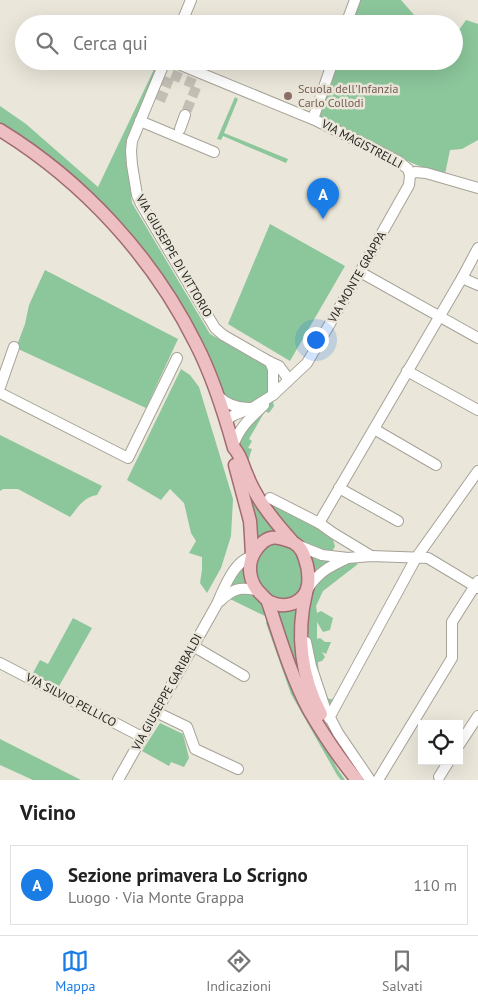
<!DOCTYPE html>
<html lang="it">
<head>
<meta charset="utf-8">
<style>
	body { margin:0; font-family:"PT Sans",sans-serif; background:#f6f6f6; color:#222 }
	.controls { position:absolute; right:15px; bottom:15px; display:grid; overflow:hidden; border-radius:0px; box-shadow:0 5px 20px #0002 }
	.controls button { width:45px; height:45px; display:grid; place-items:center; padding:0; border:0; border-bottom:1px solid #e0e0e0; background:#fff; color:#222; font:25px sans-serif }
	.you { position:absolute; left:315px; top:339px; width:18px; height:18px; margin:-12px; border:4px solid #fff; border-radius:50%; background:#1a73e8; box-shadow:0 0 0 8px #1a73e833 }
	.badge { display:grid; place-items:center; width:32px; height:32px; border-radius:50%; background:#1a7ce5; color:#fff; font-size:16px; font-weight:700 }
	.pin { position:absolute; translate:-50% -41px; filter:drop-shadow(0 1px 2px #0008) }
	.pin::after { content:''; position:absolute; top:26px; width:18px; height:15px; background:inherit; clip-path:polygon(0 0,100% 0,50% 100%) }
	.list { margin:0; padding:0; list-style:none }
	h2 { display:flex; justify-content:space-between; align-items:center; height:65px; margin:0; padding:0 20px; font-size:21px }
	h2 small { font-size:16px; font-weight:400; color:#767676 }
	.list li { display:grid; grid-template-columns:32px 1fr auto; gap:15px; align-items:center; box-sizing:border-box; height:80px; margin:0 10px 10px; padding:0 10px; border:1px solid #e0e0e0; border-radius:0px }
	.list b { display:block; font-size:19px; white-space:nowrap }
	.list p { margin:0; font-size:16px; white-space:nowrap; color:#767676 }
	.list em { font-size:16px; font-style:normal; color:#767676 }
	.icon { flex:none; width:28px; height:28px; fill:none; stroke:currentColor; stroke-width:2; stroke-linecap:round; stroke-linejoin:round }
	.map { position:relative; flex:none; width:478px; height:780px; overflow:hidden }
	.search { position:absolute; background:#fff; box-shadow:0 5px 20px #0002; left:15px; right:15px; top:15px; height:55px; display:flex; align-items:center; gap:12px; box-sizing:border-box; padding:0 18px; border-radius:28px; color:#767676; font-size:19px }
	.sheet { height:155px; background:#fff }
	nav { display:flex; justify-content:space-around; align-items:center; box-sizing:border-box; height:70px; border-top:1px solid #e0e0e0; background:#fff; font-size:14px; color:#767676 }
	nav a { display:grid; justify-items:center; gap:2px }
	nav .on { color:#1a7ce5 }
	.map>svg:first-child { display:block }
	.green { fill:#8cc69b }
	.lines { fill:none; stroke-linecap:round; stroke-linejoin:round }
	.minor-tunnel { stroke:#c3bfb5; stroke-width:10; stroke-dasharray:10 5; stroke-linecap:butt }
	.minor-casing { stroke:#a6a297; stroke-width:12 }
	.major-casing { stroke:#a06c6f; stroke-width:15 }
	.minor { stroke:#fff; stroke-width:10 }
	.major { stroke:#eebfc2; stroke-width:12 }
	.education-dot { fill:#8d6e63; stroke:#eae6da; stroke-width:2 }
	.labels { text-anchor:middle; stroke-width:5; stroke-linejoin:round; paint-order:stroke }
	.education-label { font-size:12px; fill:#785e54; stroke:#eae6da; text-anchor:start }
	.street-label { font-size:12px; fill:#25231f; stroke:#eae6da }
</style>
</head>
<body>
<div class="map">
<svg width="478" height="780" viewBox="0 0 478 780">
	<rect width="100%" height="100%" fill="#eae6da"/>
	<!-- green -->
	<g class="green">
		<path d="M360,0h41l14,16 13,8h-77z"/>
		<path d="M466,20l12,4v116l-16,9 -12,1 -5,24c-25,-5 -45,-17 -67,-29 -20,-10 -39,-19 -59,-28l19,-56h116v-24z"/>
		<path d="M158,61h2l-33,84v14l5,44 78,131 54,30 5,6 1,21 -20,14 -24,-5 -54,-107 -150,-155 -22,-15v-17l26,18 72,63z"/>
		<path d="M235,97l3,2 -14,34 64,26 -2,4 -63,-27 -2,4 -4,-1z"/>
		<path d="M270,224l75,42 -55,95 -62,-37z"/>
		<path d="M45,270l133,69 -32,69 -130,-60 9,-24 4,-19z"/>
		<path d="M181,369l9,6 9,12 34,112 -2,37 -10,32 -14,25 -7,-10 2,-13v-13l-13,-4 7,-12 -5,-8 -7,-30 -14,-14 -9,11 -34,-20z"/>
		<path d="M271,402h2l1,4 -5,7 -4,-2 -16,28 3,2 -4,7 4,1c-7,16 -3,31 8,44l59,36 14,11 2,6c-2,6 -6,6 -12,6 -35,-4 -66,-57 -78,-87 -3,-7 -8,-17 -7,-25 3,-14 23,-29 33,-38z"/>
		<path d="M0,435l102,51 -5,9c-13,2 -19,12 -27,22l-52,-28h-15l-3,2z"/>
		<path d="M247,483l35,50 -28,13z"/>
		<path d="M274,541l21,7 10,23 -4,23 -20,7 -14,-6 -12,-19 3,-21z"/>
		<path d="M306,552l34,6 -28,19z"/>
		<path d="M353,562l5,2 -35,27 -7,15 1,7 4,-2 12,7 -3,12 -7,2 -6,-10v17l3,-1 5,4h6l-5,12 -4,-2 3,5 -3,4 -4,1c0,7 4,32 10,36 3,2 4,1 7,0l-4,5 -4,1 -17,-58 -3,-22 3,-31 10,-16 25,-13z"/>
		<path d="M243,564l6,21 -21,2z"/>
		<path d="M242,592l13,3 8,8 50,121 25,46 7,10h-4l-4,-5 -46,-81 -25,-71 1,-2 -2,-5 -35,-17z"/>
		<path d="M299,608l3,67 -3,2 -24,-68 6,2z"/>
		<path d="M73,618l19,10 -34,60 -24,-13 -1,-2 7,-13 8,4z"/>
		<path d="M160,723l23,11 6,24 -5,9 -13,-5 -2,4 -27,-15z"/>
		<path d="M0,739l81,41h-48l-33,-15z"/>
	</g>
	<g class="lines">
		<!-- minor-tunnel -->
		<path class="minor-tunnel" d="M160,101l11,-27 26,11 -12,30"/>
		<!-- minor casing -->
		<g class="minor-casing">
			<g id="minor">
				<path d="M181,24l10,-24"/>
				<path d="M346,24l9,-24"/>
				<path d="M165,61l-33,80 -1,10 1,14 5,30 4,9 74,124 8,7 47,27 9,4 8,11v5"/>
				<path d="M171,61l146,60 81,40 10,8 2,6"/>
				<path d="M313,119l20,-58"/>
				<path d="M140,121l74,31"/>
				<path d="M180,129l5,-14"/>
				<path d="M410,175l5,-3 11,1 52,15"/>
				<path d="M360,272l118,66"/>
				<path d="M462,278l16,7"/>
				<path d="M270,362l3,7v26"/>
				<path d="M407,371l71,39"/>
				<path d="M0,387l14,-40"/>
				<path d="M0,393l128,65 49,-100"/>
				<path d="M217,395c9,9 18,13 31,13"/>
				<path d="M227,423l2,-5 5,-3 20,-8 19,-12 34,-32 53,-91 49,-87 1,-10"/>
				<path d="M374,429l62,36"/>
				<path d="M233,446c7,-20 17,-27 31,-41"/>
				<path d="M339,488l59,33"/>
				<path d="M270,498l49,25 14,10 38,23"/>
				<path d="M319,523l143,-245 16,-30"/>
				<path d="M297,545l25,10 26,3 23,-2 57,2 50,30"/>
				<path d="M308,588c12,-17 21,-21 40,-30"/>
				<path d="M220,601c13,-12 18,-14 36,-11"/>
				<path d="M306,642l5,24 14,42 13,25 32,47"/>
				<path d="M193,646l51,30"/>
				<path d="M0,663l142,74"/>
				<path d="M156,712l31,15 8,22 43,20"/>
				<path d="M329,718l87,-160 62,-87"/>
				<path d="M459,745l19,-29"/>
				<path d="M439,777l10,-16"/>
				<path d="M118,780l99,-176c6,-14 18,-45 35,-47"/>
				<path d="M378,780l74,-122v-36l26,-41"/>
			</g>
		</g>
		<!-- major casing -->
		<g class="major-casing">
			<g id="major">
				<path d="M0,130c83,51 153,127 196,214 17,33 28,68 38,104 7,7 9,19 13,27 4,11 10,21 16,30 9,13 19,25 29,36 1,2 4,3 6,5 3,3 6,9 7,13 3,8 4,18 3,26 -3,19 -23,24 -38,17 -4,-2 -6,-5 -9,-8 -12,-11 -15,-30 -5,-44 11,-16 20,-14 36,-8"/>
				<path d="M235,465l15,56 1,15 1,20"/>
				<path d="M306,593c-10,41 -5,84 15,121"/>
				<path d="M268,602c12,36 23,74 41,108 14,24 30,48 48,70"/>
			</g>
		</g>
		<!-- minor -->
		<use href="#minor" class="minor"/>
		<!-- major -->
		<use href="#major" class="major"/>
	</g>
	<!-- markers -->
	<circle class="education-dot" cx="288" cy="96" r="5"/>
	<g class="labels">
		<!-- education labels -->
		<g class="education-label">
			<text x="298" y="93">Scuola dell'Infanzia<tspan x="298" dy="14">Carlo Collodi</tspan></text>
		</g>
		<!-- street labels -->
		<g class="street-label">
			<text transform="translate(362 144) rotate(28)" y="4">VIA MAGISTRELLI</text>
			<text transform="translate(174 256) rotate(60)" y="4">VIA GIUSEPPE DI VITTORIO</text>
			<text transform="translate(357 277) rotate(-60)" y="4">VIA MONTE GRAPPA</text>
			<text transform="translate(167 692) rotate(-61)" y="4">VIA GIUSEPPE GARIBALDI</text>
			<text transform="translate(71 700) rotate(28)" y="4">VIA SILVIO PELLICO</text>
		</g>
	</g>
</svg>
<div class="controls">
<button><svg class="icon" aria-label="locate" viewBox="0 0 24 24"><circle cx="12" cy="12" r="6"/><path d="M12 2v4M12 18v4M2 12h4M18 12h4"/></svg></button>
</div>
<div class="you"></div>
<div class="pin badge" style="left:323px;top:219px">A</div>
<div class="search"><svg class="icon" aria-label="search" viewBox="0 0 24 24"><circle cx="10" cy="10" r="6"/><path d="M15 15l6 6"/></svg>Cerca qui</div>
</div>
<section class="sheet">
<h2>Vicino<small></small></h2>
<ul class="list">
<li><span class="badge">A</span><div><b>Sezione primavera Lo Scrigno</b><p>Luogo · Via Monte Grappa</p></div><em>110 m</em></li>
</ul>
</section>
<nav>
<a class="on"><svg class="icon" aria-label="map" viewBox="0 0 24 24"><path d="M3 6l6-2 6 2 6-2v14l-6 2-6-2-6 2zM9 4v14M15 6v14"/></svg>Mappa</a>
<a><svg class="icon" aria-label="directions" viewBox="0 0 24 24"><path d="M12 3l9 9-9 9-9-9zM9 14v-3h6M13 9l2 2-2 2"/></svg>Indicazioni</a>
<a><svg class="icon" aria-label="saved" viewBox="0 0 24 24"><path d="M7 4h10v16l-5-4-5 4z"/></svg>Salvati</a>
</nav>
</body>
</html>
